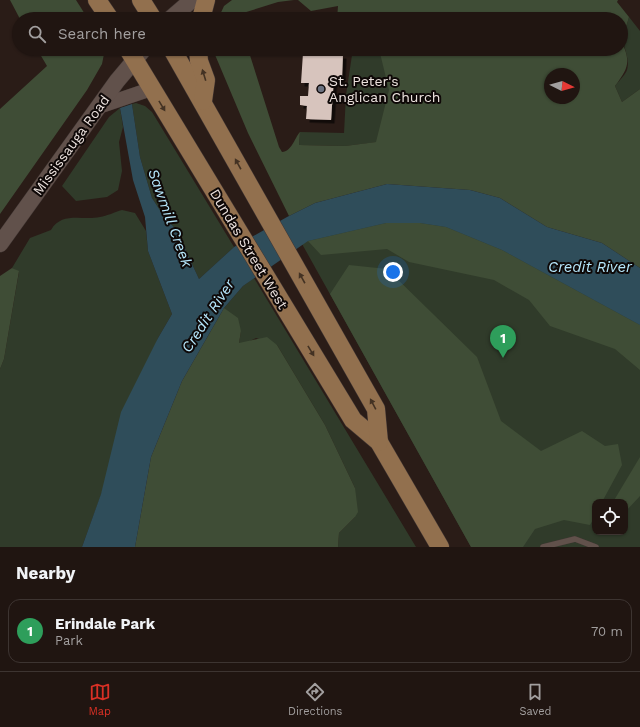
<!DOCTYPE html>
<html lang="en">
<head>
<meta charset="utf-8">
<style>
	body { margin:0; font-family:"Work Sans",sans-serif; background:#2d221f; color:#f1f3f6 }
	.controls { position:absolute; right:12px; bottom:12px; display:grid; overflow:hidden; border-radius:8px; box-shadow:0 1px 3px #0004 }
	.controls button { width:36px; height:36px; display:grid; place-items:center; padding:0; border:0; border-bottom:1px solid #3d3431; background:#201511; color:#f1f3f6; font:20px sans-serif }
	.compass { position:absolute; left:544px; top:68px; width:36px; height:36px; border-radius:50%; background:#201511; box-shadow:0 1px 3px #0004; rotate:95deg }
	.you { position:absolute; left:393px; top:272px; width:14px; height:14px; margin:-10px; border:3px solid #fff; border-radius:50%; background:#1a73e8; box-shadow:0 0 0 6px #1a73e833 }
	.badge { display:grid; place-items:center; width:26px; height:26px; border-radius:50%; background:#d93025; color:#fff; font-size:13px; font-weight:700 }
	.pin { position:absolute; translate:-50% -33px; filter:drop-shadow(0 1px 2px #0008) }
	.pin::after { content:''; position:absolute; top:21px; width:14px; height:12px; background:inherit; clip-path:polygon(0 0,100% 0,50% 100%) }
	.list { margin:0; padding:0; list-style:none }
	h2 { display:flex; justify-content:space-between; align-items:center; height:52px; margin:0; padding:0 16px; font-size:17px }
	h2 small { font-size:13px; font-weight:400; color:#a29f9f }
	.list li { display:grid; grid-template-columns:26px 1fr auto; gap:12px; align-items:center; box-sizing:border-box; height:64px; margin:0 8px 8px; padding:0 8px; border:1px solid #3d3431; border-radius:12px }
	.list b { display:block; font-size:15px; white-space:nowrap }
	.list p { margin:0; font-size:13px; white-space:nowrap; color:#a29f9f }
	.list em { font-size:13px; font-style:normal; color:#a29f9f }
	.icon { flex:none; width:22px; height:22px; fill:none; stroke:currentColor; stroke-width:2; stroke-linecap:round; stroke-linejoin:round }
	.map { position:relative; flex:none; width:640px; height:547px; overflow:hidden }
	.search { position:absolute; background:#201511; box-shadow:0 1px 3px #0004; left:12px; right:12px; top:12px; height:44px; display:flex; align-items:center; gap:10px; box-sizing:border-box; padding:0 14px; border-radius:22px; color:#a29f9f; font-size:15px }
	.sheet { height:124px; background:#201511 }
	nav { display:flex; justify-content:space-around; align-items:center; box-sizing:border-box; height:56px; border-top:1px solid #3d3431; background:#201511; font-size:11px; color:#a29f9f }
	nav a { display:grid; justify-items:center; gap:2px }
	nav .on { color:#d93025 }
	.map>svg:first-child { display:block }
	.green { fill:#303b2a; fill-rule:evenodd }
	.forest { fill:#3f4d36; fill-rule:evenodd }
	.water { fill:#2f4d5a }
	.building { fill:#d7c4bd; filter:url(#shadow) }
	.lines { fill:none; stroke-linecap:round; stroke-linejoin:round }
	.service-casing { stroke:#423734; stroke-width:6 }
	.tertiary-casing { stroke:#423734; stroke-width:15 }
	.secondary-casing { stroke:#423734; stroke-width:17 }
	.primary-casing { stroke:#423734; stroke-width:19 }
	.service { stroke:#61514b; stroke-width:5.5 }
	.tertiary { stroke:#61514b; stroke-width:14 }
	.secondary { stroke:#61514b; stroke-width:16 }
	.primary { stroke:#92704e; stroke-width:18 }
	.oneway { fill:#433223 }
	.worship-dot { fill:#6b7280; stroke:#0e0807; stroke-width:1.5 }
	.labels { text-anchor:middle; stroke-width:4; stroke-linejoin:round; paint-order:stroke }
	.poi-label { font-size:14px; fill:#ece2de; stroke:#0e0807; text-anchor:start }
	.street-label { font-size:14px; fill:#ece2de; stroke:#0e0807 }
	.water-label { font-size:15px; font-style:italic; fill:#b5e6fb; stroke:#0e0807 }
</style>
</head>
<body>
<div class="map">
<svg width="640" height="547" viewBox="0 0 640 547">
	<defs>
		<filter id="shadow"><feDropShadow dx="3.5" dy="3.5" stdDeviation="0" flood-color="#0009"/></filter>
	</defs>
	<rect width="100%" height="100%" fill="#2a1c17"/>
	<!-- green -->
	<g class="green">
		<path d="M629,17l11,14v58l-18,13 -7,-16c4,-5 10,-11 12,-16 4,-11 -6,-28 -6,-40l5,-3z"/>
		<path d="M306,49h279l13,66 -253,31 -46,-1 1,-13 44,1 2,-38 6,-40 -47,-3zM550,74h24v24h-24z"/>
		<path d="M136,103l9,3 7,6 82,135 -35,32 -23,-50 -11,-11 -13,-20 -12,-41 -8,-53z"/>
		<path d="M120,108l3,19 -4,15 3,29 -4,19 -11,7 -31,4 -14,-15 47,-69z"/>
		<path d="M122,210l13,3 11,18 2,20 24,63 -14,24 -76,209h-82v-178l4,-10 15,-87 -7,-4 18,-30 21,-8c11,-19 32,-9 49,-13 7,-1 15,-5 22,-7z"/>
		<path d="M287,217l260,10 93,41v279h-169zM595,502h30v30h-30z"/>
		<path d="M254,278l162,269h-78l1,-14 16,-16v-29l-30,-63 -48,-80 -21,-7 -10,5h-7l2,-12 -17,-23 19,-22z"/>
	</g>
	<!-- forest -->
	<g class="forest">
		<path d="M10,0h66l12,19h-68z"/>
		<path d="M232,0h62l-16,2 -38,12 -1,5h-21l6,-13z"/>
		<path d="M298,0h320l-1,2 12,15 -3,10 -5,3v-11h-284l1,-13 -27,5z"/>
		<path d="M621,40c10,22 8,27 -6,46l7,16 18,-13v179l-38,-25 -55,-16 -47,-29 -30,-8 -83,-6 -72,19 -26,13 -41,-83 -35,-83 35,-1 31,98 3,5c10,-1 12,-13 18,-20l-1,13 46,1 31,-4 13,-52 -10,-41h242zM550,74h24v24h-24z"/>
		<path d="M37,49h68l-3,15 -15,26 -87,124v-105l47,-43z"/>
		<path d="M386,223h34l26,4 56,23 138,75v45l-25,-21 -65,-23 -21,-26 -35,-20 -85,-18 -22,-13 -66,6 -13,-14z"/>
		<path d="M349,265l38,4 90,88 24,64 40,30 41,-20 23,15 13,-2 4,21 -20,37h-7v14l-5,9 -26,-5 -29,9 -12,18h-52l-141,-253z"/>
		<path d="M12,268l7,3 -15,88 -4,10v-93z"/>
		<path d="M224,308l14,10 3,13 -2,12 28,-6 10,8 48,80 30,63 3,24 -3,5 -16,16 -1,14h-203l16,-90 31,-76z"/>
		<path d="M640,457v39l-15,16v-10h-12z"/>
	</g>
	<!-- water -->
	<path class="water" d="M132,104l8,53 12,41 13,20 11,11 23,50 35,-32 53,-30 28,-14 72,-19 83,6 30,8 47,29 55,16 38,25v57l-138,-75 -56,-23 -26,-4h-34l-78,18 -65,45 -19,22 -42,73 -31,76 -16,90h-53l19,-53 20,-82 37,-74 14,-24 -24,-63 -3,-34 -12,-37 -13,-72z"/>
	<!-- building -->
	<path class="building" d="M303,53l40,2 -1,22h-8l-3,43 -25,-1 1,-13 -7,-1v-9h8l1,-13h-8z"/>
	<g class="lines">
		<!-- service casing -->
		<g class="service-casing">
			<path id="service" d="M543,547l32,-8 21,8"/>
		</g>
		<!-- tertiary casing -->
		<g class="tertiary-casing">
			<path id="tertiary" d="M98,107l53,-18"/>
		</g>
		<!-- secondary casing -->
		<g class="secondary-casing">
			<g id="secondary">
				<path d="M170,19l22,-19"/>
				<path d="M0,244l117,-163 27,-32"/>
			</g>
		</g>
		<!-- primary casing -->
		<g class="primary-casing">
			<g id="primary">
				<path d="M97,0l13,19"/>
				<path d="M141,0l12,19"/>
				<path d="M201,19l5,-19"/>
				<path d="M128,49l225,371 26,22 61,105"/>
				<path d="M172,49l204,360 3,33"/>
				<path d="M198,49l1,12 7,19 -3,21"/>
			</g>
		</g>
		<!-- service -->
		<use href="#service" class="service"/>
		<!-- tertiary -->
		<use href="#tertiary" class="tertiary"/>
		<!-- secondary -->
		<use href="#secondary" class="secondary"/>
		<!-- primary -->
		<use href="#primary" class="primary"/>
	</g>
	<!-- one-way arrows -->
	<defs><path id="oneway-solid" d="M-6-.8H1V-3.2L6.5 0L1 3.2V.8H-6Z"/></defs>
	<g class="oneway">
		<use href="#oneway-solid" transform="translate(204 75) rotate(-107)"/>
		<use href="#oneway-solid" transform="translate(162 106) rotate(59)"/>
		<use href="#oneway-solid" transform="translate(238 164) rotate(-119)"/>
		<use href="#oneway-solid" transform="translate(302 278) rotate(-119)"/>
		<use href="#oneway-solid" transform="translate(311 351) rotate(59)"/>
		<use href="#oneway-solid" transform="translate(373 404) rotate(-118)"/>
	</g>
	<!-- markers -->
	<circle class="worship-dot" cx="321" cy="89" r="4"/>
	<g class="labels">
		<!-- poi labels -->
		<g class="poi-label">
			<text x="329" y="86">St. Peter's<tspan x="329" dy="16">Anglican Church</tspan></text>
		</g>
		<!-- street labels -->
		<g class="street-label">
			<text transform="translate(71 145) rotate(-54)" y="5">Mississauga Road</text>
			<text transform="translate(249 249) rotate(59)" y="5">Dundas Street West</text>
		</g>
		<!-- water labels -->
		<g class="water-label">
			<text transform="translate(170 218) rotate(70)" y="5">Sawmill Creek</text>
			<text x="590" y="272">Credit River</text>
			<text transform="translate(208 316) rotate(-57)" y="5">Credit River</text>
		</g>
	</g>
</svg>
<div class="controls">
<button><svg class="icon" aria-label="locate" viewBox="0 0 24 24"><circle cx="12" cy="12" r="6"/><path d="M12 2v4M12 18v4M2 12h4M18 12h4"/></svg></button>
</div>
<svg class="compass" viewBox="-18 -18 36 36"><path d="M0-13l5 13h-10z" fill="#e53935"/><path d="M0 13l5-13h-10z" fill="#a29f9f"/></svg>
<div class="you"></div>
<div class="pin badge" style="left:503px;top:358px;background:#2e9e5b">1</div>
<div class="search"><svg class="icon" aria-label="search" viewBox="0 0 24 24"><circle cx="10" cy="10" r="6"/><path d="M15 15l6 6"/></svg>Search here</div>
</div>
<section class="sheet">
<h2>Nearby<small></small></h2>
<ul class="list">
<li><span class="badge" style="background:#2e9e5b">1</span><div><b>Erindale Park</b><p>Park</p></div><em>70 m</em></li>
</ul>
</section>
<nav>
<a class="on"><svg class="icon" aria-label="map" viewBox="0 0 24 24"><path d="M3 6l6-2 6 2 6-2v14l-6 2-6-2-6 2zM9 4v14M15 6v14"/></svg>Map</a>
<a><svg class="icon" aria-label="directions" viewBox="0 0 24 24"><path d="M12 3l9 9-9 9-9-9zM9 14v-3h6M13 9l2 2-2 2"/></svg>Directions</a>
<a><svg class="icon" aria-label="saved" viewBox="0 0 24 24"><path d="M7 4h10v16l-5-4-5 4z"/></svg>Saved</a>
</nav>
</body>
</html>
